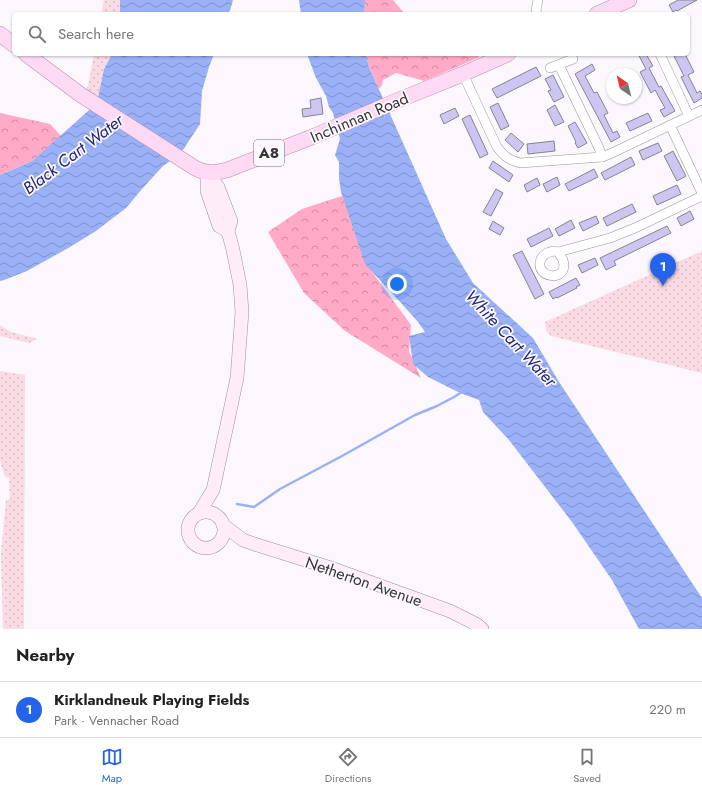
<!DOCTYPE html>
<html lang="en">
<head>
<meta charset="utf-8">
<style>
	body { margin:0; font-family:Jost,sans-serif; background:#f6f6f6; color:#222 }
	.compass { position:absolute; left:606px; top:68px; width:36px; height:36px; border-radius:50%; background:#fff; box-shadow:0 1px 3px #0004; rotate:325deg }
	.you { position:absolute; left:397px; top:284px; width:14px; height:14px; margin:-10px; border:3px solid #fff; border-radius:50%; background:#1a73e8; box-shadow:0 0 0 6px #1a73e833 }
	.badge { display:grid; place-items:center; width:26px; height:26px; border-radius:50%; background:#2563eb; color:#fff; font-size:13px; font-weight:700 }
	.pin { position:absolute; translate:-50% -33px; filter:drop-shadow(0 1px 2px #0008) }
	.pin::after { content:''; position:absolute; top:21px; width:14px; height:12px; background:inherit; clip-path:polygon(0 0,100% 0,50% 100%) }
	.list { margin:0; padding:0; list-style:none }
	h2 { display:flex; justify-content:space-between; align-items:center; height:52px; margin:0; padding:0 16px; font-size:17px }
	h2 small { font-size:13px; font-weight:400; color:#767676 }
	.list li { display:grid; grid-template-columns:26px 1fr auto; gap:12px; align-items:center; box-sizing:border-box; height:56px; padding:0 16px; border-top:1px solid #e0e0e0 }
	.list b { display:block; font-size:15px; white-space:nowrap }
	.list p { margin:0; font-size:13px; white-space:nowrap; color:#767676 }
	.list em { font-size:13px; font-style:normal; color:#767676 }
	.icon { flex:none; width:22px; height:22px; fill:none; stroke:currentColor; stroke-width:2; stroke-linecap:round; stroke-linejoin:round }
	.map { position:relative; flex:none; width:702px; height:629px; overflow:hidden }
	.search { position:absolute; background:#fff; box-shadow:0 1px 3px #0004; left:12px; right:12px; top:12px; height:44px; display:flex; align-items:center; gap:10px; box-sizing:border-box; padding:0 14px; border-radius:6px; color:#767676; font-size:15px }
	.sheet { height:108px; background:#fff }
	nav { display:flex; justify-content:space-around; align-items:center; box-sizing:border-box; height:56px; border-top:1px solid #e0e0e0; background:#fff; font-size:11px; color:#767676 }
	nav a { display:grid; justify-items:center; gap:2px }
	nav .on { color:#2563eb }
	.map>svg:first-child { display:block }
	.green { fill:url(#green-dots) }
	.forest { fill:url(#forest-crowns) }
	.water { fill:url(#water-waves) }
	.lines { fill:none; stroke-linecap:round; stroke-linejoin:round }
	.stream { stroke:#9bb1f7; stroke-width:2.5 }
	.building { fill:#cdc6f3; stroke:#85848a }
	.street-casing { stroke:#98949a; stroke-width:10 }
	.secondary-casing { stroke:#98949a; stroke-width:14 }
	.primary-casing { stroke:#b78fad; stroke-width:16 }
	.street { stroke:#fff; stroke-width:9 }
	.secondary { stroke:#feecf9; stroke-width:13 }
	.primary { stroke:#fdd9f4; stroke-width:15 }
	.labels { text-anchor:middle; stroke-width:3.5; stroke-linejoin:round; paint-order:stroke }
	.shield { fill:#fbf7fd; stroke:#716e72; stroke-width:1 }
	.shield-label { font-size:15px; font-weight:bold; fill:#363437 }
	.street-label { font-size:16px; fill:#363437; stroke:#fbf7fd }
	.water-label { font-size:17px; font-style:italic; fill:#1d2978; stroke:#fbf7fd }
</style>
</head>
<body>
<div class="map">
<svg width="702" height="629" viewBox="0 0 702 629">
	<defs>
		<pattern id="green-dots" width="8" height="8" patternUnits="userSpaceOnUse"><rect width="8" height="8" fill="#fadae3"/><path d="M2 2h.1M6 6h.1" fill="none" stroke="#d7bcc3" stroke-width="1.8" stroke-linecap="round"/></pattern>
		<pattern id="forest-crowns" width="20" height="18" patternUnits="userSpaceOnUse"><rect width="20" height="18" fill="#ffaac6"/><path d="M2 6a3 3 0 1 1 6 0M12 15a3 3 0 1 1 6 0" fill="none" stroke="#cf8ba2"/></pattern>
		<pattern id="water-waves" width="16" height="10" patternUnits="userSpaceOnUse"><rect width="16" height="10" fill="#9bb1f7"/><path d="M0 5q4-4 8 0t8 0" fill="none" stroke="#7f91c9"/></pattern>
	</defs>
	<rect width="100%" height="100%" fill="#fbf7fd"/>
	<!-- green -->
	<g class="green">
		<path d="M104,0h16v14h-19z"/>
		<path d="M94,54h18l-8,15 -6,31 -13,-10 3,-4z"/>
		<path d="M702,251v122l-151,-37 -4,-4 -2,-10z"/>
		<path d="M0,325l11,7 27,7 -9,4 -29,-7z"/>
		<path d="M0,371l25,4 -1,254h-21l-2,-76 5,-53 4,-1 -1,-21 -4,-1 -5,-16z"/>
	</g>
	<!-- forest -->
	<g class="forest">
		<path d="M365,0h28l12,14h-41z"/>
		<path d="M366,54h109l5,3 -56,24 -28,-8 -13,7 -1,5 -3,4 -10,-22z"/>
		<path d="M0,113l50,11 11,12 -29,25 -32,14z"/>
		<path d="M342,196l7,14 21,59 41,56 -2,26 12,27 -76,-47 -41,-38 -36,-61 34,-23z"/>
	</g>
	<!-- water -->
	<g class="water">
		<path d="M120,0h113l-4,14h-109z"/>
		<path d="M299,0h66l-1,14h-63z"/>
		<path d="M112,54h102l-5,13 -7,24 -2,33 -19,29 -18,13 -21,23 -16,19 -30,23 -26,16 -43,24 -23,9 -4,1v-106l32,-14 65,-58 7,-34z"/>
		<path d="M307,54h59l3,13 77,172 27,44 60,55 26,44 143,216v31h-63l-27,-49 -40,-58 -63,-82 -26,-28 -4,-12 -19,-7 -32,-16 -15,-13 -4,-28 16,-4 -7,-10 -17,-19 -36,-39 -24,-72 -2,-13v-17l-4,-7 5,-16 -7,-26 -4,-6 -3,-11 -10,-18z"/>
	</g>
	<g class="lines">
		<!-- stream -->
		<path class="stream" d="M237,504l17,3 26,-18 62,-33 73,-41 22,-9 17,-9 8,-5"/>
	</g>
	<!-- building -->
	<g class="building">
		<path d="M678,0h19l-20,11 -1,-1 -3,2 -4,-7z"/>
		<path d="M638,54h8l7,12 -4,2 10,19 2,-1 14,25 -11,6 -4,-7 5,-2 -10,-18 -4,3 -11,-21 6,-3z"/>
		<path d="M673,54h12l9,18 -6,3 9,18 3,-2 2,3v4l-8,5 -13,-26 3,-1z"/>
		<path d="M592,64l3,6 -10,6 9,17 3,-1 11,21 -4,2 9,18 4,-2 3,6 -9,5 -36,-68z"/>
		<path d="M536,67l5,9 -44,22 -5,-9z"/>
		<path d="M553,75l11,22 -10,5 -6,-11 3,-1 -6,-11z"/>
		<path d="M321,98l2,16 -20,3 -1,-8 9,-1 -1,-8z"/>
		<path d="M498,103l11,23 -8,4 -11,-23z"/>
		<path d="M555,105l9,17 -9,4 -8,-16z"/>
		<path d="M455,108l4,8 -15,8 -4,-9z"/>
		<path d="M648,113l4,8 -22,10 -4,-8z"/>
		<path d="M470,115l18,39 -8,4 -18,-39z"/>
		<path d="M575,122l12,21 -9,5 -3,-5 1,-1 -8,-16z"/>
		<path d="M511,133l13,11 -6,8 -13,-12z"/>
		<path d="M554,141l1,10 -27,3 -1,-10z"/>
		<path d="M658,143l4,8 -19,9 -4,-9z"/>
		<path d="M673,151l13,25 -9,5 -13,-25z"/>
		<path d="M631,157l4,8 -30,15 -4,-7z"/>
		<path d="M493,161l20,14 -4,7 -20,-14z"/>
		<path d="M594,169l4,8 -29,14 -4,-7z"/>
		<path d="M557,177l3,8 -13,7 -4,-8z"/>
		<path d="M537,178l3,7 -13,7 -3,-7z"/>
		<path d="M677,185l4,9 -24,11 -4,-9z"/>
		<path d="M496,189l7,4 -12,23 -8,-4z"/>
		<path d="M632,204l4,8 -29,14 -4,-8z"/>
		<path d="M690,211l4,8 -13,7 -4,-8z"/>
		<path d="M596,216l3,7 -16,8 -4,-8z"/>
		<path d="M571,220l4,8 -16,8 -4,-7z"/>
		<path d="M493,221l11,7 -4,7 -11,-6z"/>
		<path d="M667,226l4,7 -57,28 2,4 -10,5 -6,-12z"/>
		<path d="M549,228l4,8 -22,11 -4,-8z"/>
		<path d="M522,251l22,43 -9,5 -22,-44z"/>
		<path d="M595,258l3,7 -16,8 -4,-8z"/>
		<path d="M576,278l4,7 -4,2 1,1 -20,10 -1,-1 -3,2 -4,-7z"/>
	</g>
	<g class="lines">
		<!-- street casing -->
		<g class="street-casing">
			<g id="street">
				<path d="M537,14l-1,-4 2,-10"/>
				<path d="M660,54l29,62"/>
				<path d="M559,65l40,83 3,9"/>
				<path d="M550,68l23,-9"/>
				<path d="M463,74l34,73c8,10 12,13 23,16l82,-6 10,-4 90,-43"/>
				<path d="M670,125l32,68"/>
				<path d="M554,251l4,1c2,3 4,6 5,8 7,23 -30,19 -22,-1 3,-6 8,-7 13,-8z"/>
				<path d="M558,252l52,-14 25,-10 67,-32"/>
			</g>
		</g>
		<!-- secondary casing -->
		<g class="secondary-casing">
			<g id="secondary">
				<path d="M207,173v18l10,29 2,6 9,5"/>
				<circle cx="206" cy="530" r="18"/>
				<path d="M199,513l14,-23 2,-9 22,-103 5,-66 -2,-27 -7,-35 -5,-19 3,-10 -13,-34 -11,-14"/>
				<path d="M223,525l20,15 11,4 80,25 116,42 26,13 6,5"/>
			</g>
		</g>
		<!-- primary casing -->
		<g class="primary-casing">
			<g id="primary">
				<path d="M597,14l32,-14"/>
				<path d="M0,34l14,11"/>
				<path d="M26,54l55,41 114,73c11,6 19,5 32,2l85,-33 89,-38 62,-25 45,-20"/>
			</g>
		</g>
		<!-- street -->
		<use href="#street" class="street"/>
		<!-- secondary -->
		<use href="#secondary" class="secondary"/>
		<!-- primary -->
		<use href="#primary" class="primary"/>
	</g>
	<g class="labels">
		<!-- shield labels -->
		<rect class="shield" x="254" y="140" width="30" height="26" rx="3"/>
		<g class="shield-label">
			<text x="269" y="158">A8</text>
		</g>
		<!-- street labels -->
		<g class="street-label">
			<text transform="translate(359 117) rotate(-23)" y="6">Inchinnan Road</text>
			<text transform="translate(364 581) rotate(19)" y="6">Netherton Avenue</text>
		</g>
		<!-- water labels -->
		<g class="water-label">
			<text transform="translate(73 154) rotate(-37)" y="6">Black Cart Water</text>
			<text transform="translate(511 338) rotate(47)" y="6">White Cart Water</text>
		</g>
	</g>
</svg>
<svg class="compass" viewBox="-18 -18 36 36"><path d="M0-13l5 13h-10z" fill="#e53935"/><path d="M0 13l5-13h-10z" fill="#767676"/></svg>
<div class="you"></div>
<div class="pin badge" style="left:663px;top:286px">1</div>
<div class="search"><svg class="icon" aria-label="search" viewBox="0 0 24 24"><circle cx="10" cy="10" r="6"/><path d="M15 15l6 6"/></svg>Search here</div>
</div>
<section class="sheet">
<h2>Nearby<small></small></h2>
<ul class="list">
<li><span class="badge">1</span><div><b>Kirklandneuk Playing Fields</b><p>Park · Vennacher Road</p></div><em>220 m</em></li>
</ul>
</section>
<nav>
<a class="on"><svg class="icon" aria-label="map" viewBox="0 0 24 24"><path d="M3 6l6-2 6 2 6-2v14l-6 2-6-2-6 2zM9 4v14M15 6v14"/></svg>Map</a>
<a><svg class="icon" aria-label="directions" viewBox="0 0 24 24"><path d="M12 3l9 9-9 9-9-9zM9 14v-3h6M13 9l2 2-2 2"/></svg>Directions</a>
<a><svg class="icon" aria-label="saved" viewBox="0 0 24 24"><path d="M7 4h10v16l-5-4-5 4z"/></svg>Saved</a>
</nav>
</body>
</html>
